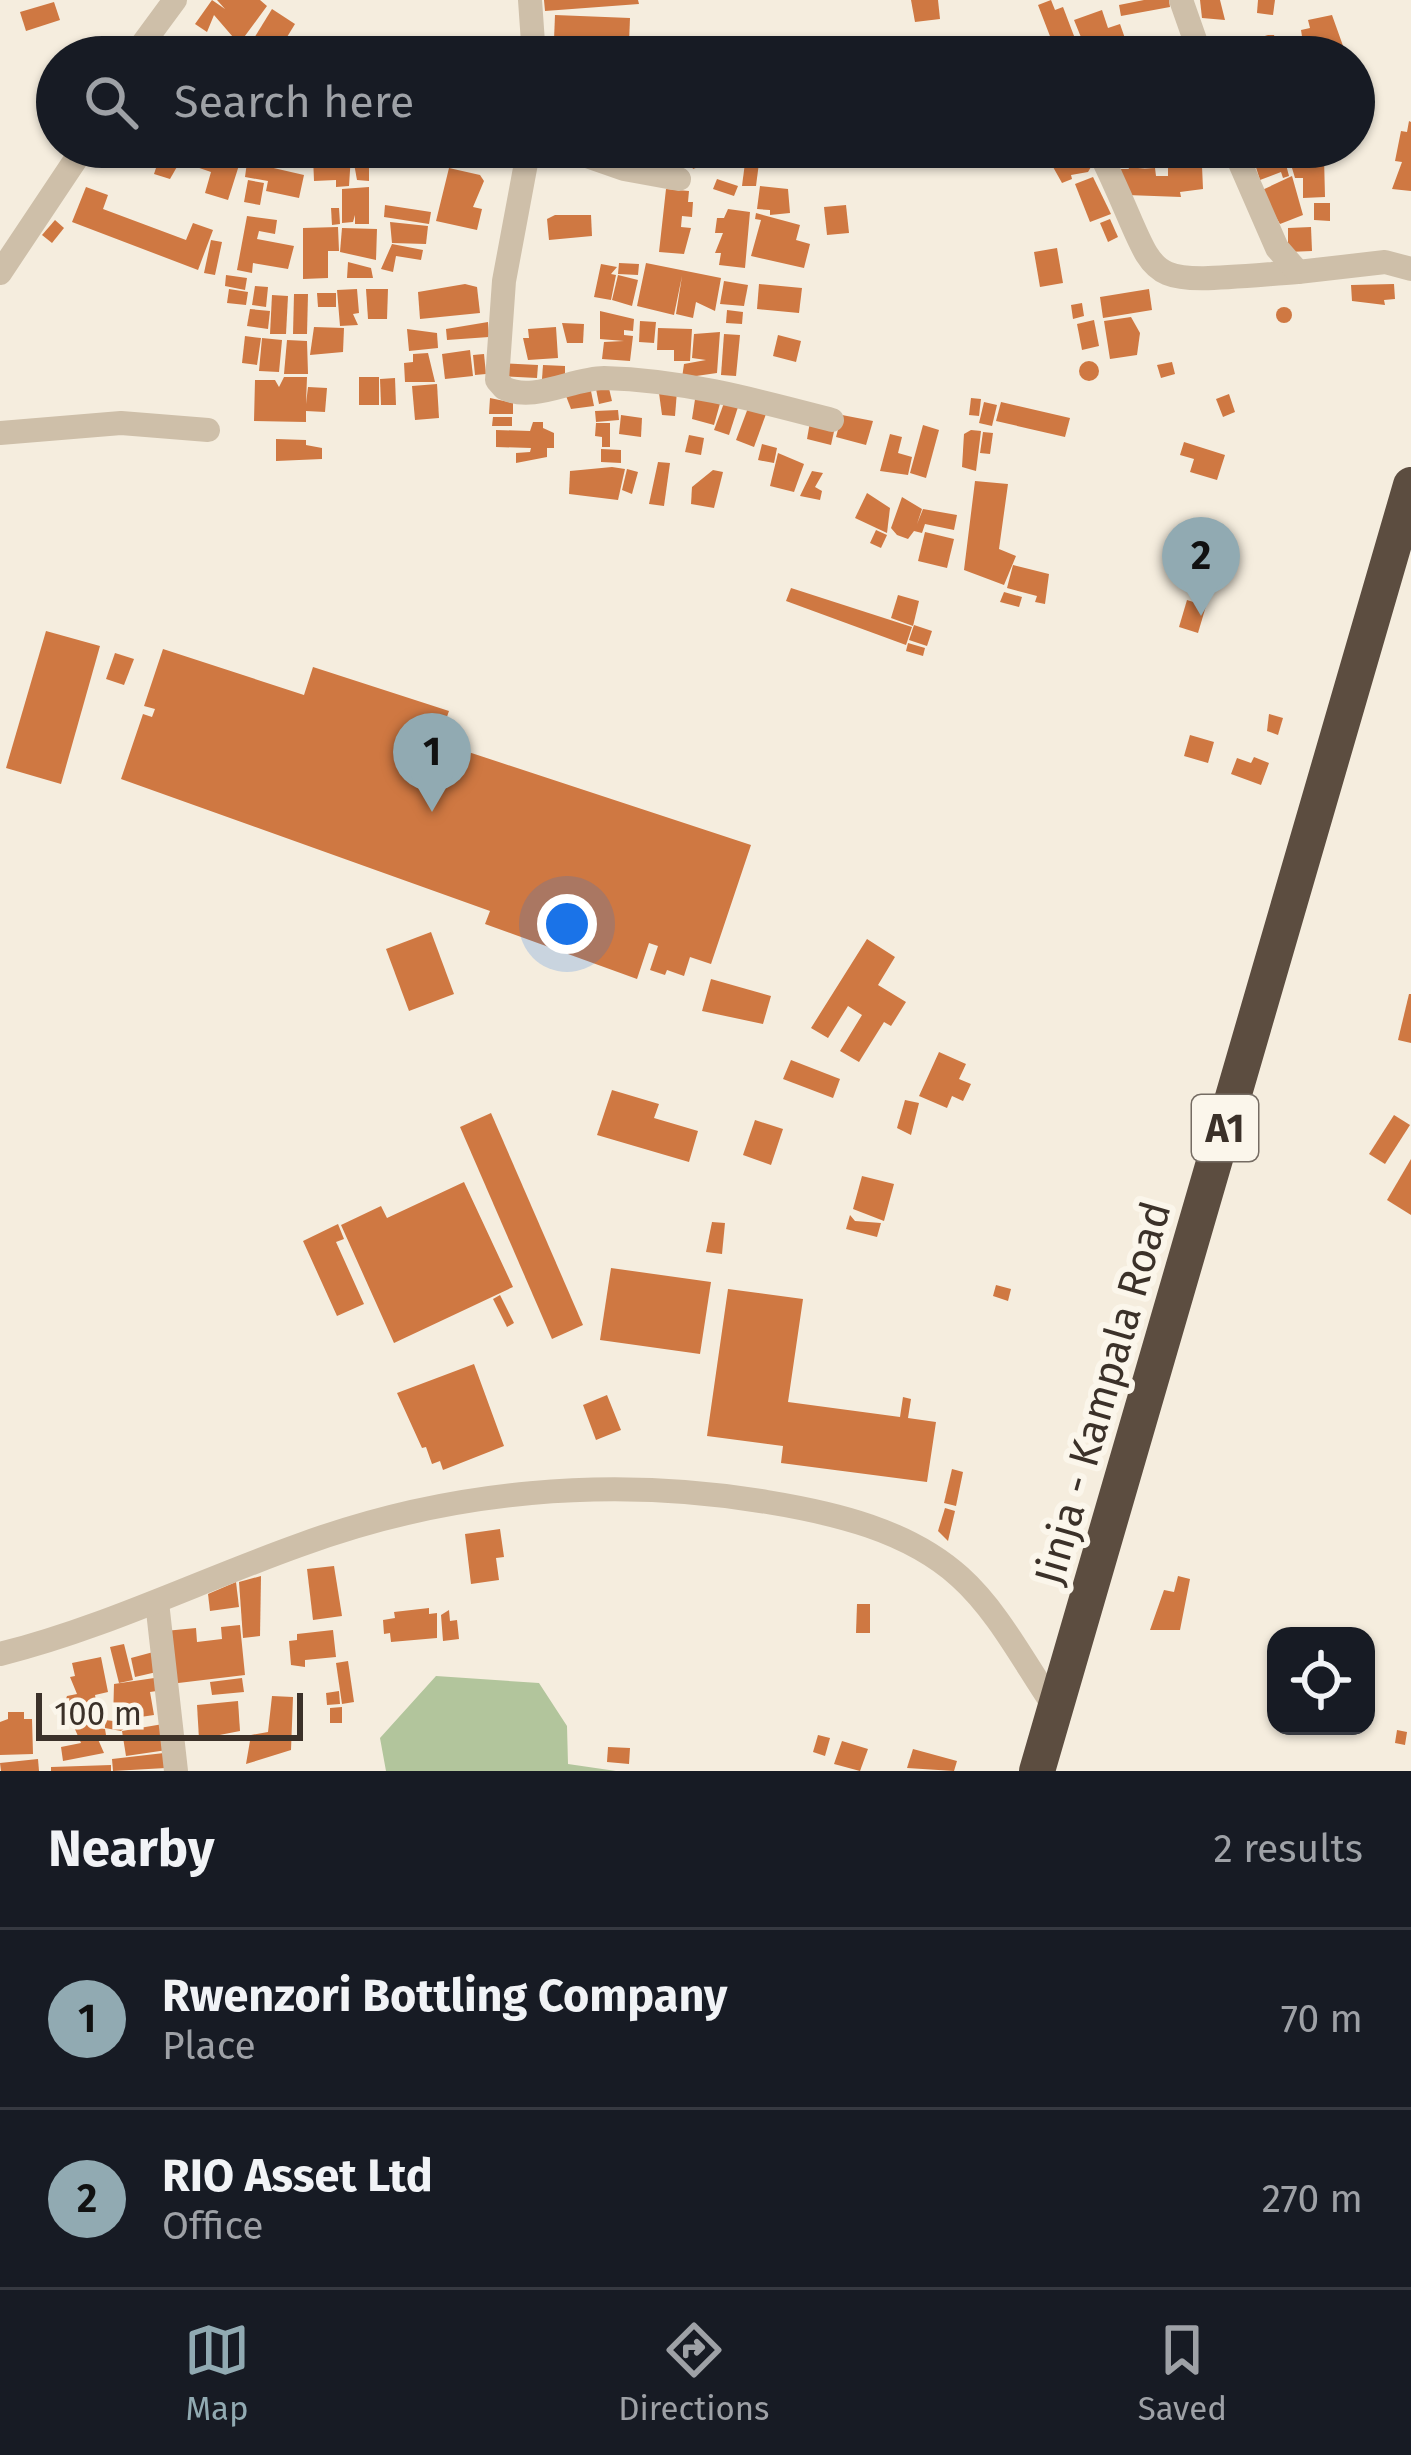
<!DOCTYPE html>
<html lang="en">
<head>
<meta charset="utf-8">
<style>
	body { margin:0; font-family:"Fira Sans",sans-serif; background:#242831; color:#f1f3f6 }
	.controls { position:absolute; right:36px; bottom:36px; display:grid; overflow:hidden; border-radius:24px; box-shadow:0 3px 9px #0004 }
	.controls button { width:108px; height:108px; display:grid; place-items:center; padding:0; border:0; border-bottom:3px solid #363941; background:#171b24; color:#f1f3f6; font:60px sans-serif }
	.scale { position:absolute; left:36px; bottom:30px; width:267px; box-sizing:border-box; padding-left:12px; border:6px solid #3b3129; border-top:0; font-size:33px; line-height:42px; white-space:nowrap; color:#3b3129; -webkit-text-stroke:9px #fbf6eb; paint-order:stroke }
	.you { position:absolute; left:567px; top:924px; width:42px; height:42px; margin:-30px; border:9px solid #fff; border-radius:50%; background:#1a73e8; box-shadow:0 0 0 18px #1a73e833 }
	.badge { display:grid; place-items:center; width:78px; height:78px; border-radius:50%; background:#91aab2; color:#111; font-size:39px; font-weight:700 }
	.pin { position:absolute; translate:-50% -99px; filter:drop-shadow(0 3px 6px #0008) }
	.pin::after { content:''; position:absolute; top:63px; width:42px; height:36px; background:inherit; clip-path:polygon(0 0,100% 0,50% 100%) }
	.list { margin:0; padding:0; list-style:none }
	h2 { display:flex; justify-content:space-between; align-items:center; height:156px; margin:0; padding:0 48px; font-size:51px }
	h2 small { font-size:39px; font-weight:400; color:#9ea1a6 }
	.list li { display:grid; grid-template-columns:78px 1fr auto; gap:36px; align-items:center; box-sizing:border-box; height:180px; padding:0 48px; border-top:3px solid #363941 }
	.list b { display:block; font-size:45px; white-space:nowrap }
	.list p { margin:0; font-size:39px; white-space:nowrap; color:#9ea1a6 }
	.list em { font-size:39px; font-style:normal; color:#9ea1a6 }
	.icon { flex:none; width:66px; height:66px; fill:none; stroke:currentColor; stroke-width:2; stroke-linecap:round; stroke-linejoin:round }
	.map { position:relative; flex:none; width:1411px; height:1771px; overflow:hidden }
	.search { position:absolute; background:#171b24; box-shadow:0 3px 9px #0004; left:36px; right:36px; top:36px; height:132px; display:flex; align-items:center; gap:30px; box-sizing:border-box; padding:0 42px; border-radius:66px; color:#9ea1a6; font-size:45px }
	.sheet { height:516px; background:#171b24 }
	nav { display:flex; justify-content:space-around; align-items:center; box-sizing:border-box; height:168px; border-top:3px solid #363941; background:#171b24; font-size:33px; color:#9ea1a6 }
	nav a { display:grid; justify-items:center; gap:6px }
	nav .on { color:#91aab2 }
	.map>svg:first-child { display:block }
	.green { fill:#b2c59c }
	.building { fill:#cf7842 }
	.lines { fill:none; stroke-linecap:round; stroke-linejoin:round }
	.minor { stroke:#cebfa9; stroke-width:24 }
	.highway { stroke:#5c4d40; stroke-width:36 }
	.labels { text-anchor:middle; stroke-width:12; stroke-linejoin:round; paint-order:stroke }
	.shield { fill:#fbf6eb; stroke:#756c63; stroke-width:3 }
	.shield-label { font-size:39px; font-weight:bold; fill:#3b3129 }
	.street-label { font-size:42px; fill:#3b3129; stroke:#fbf6eb }
</style>
</head>
<body>
<div class="map">
<svg width="1411" height="1771" viewBox="0 0 1411 1771">
	<rect width="100%" height="100%" fill="#f5edde"/>
	<!-- green -->
	<path class="green" d="M436,1676l103,7 28,43 1,38 48,7h-230l-6,-33z"/>
	<!-- building -->
	<g class="building">
		<path d="M212,0l13,9 -8,-9h43l7,6 -28,38 -25,-29 -7,17 -12,-8z"/>
		<path d="M544,0h94l1,4 -94,7z"/>
		<path d="M911,0h27l2,19 -25,3z"/>
		<path d="M1051,0l4,10 8,-3 19,50h-24l-20,-52z"/>
		<path d="M1144,0h25l1,7 -49,9 -2,-11z"/>
		<path d="M1200,0h20l5,20 -23,-2z"/>
		<path d="M1258,0h17l-2,15 -16,-2z"/>
		<path d="M54,2l6,18 -34,11 -6,-19z"/>
		<path d="M272,9l23,15 -19,31 -23,-15z"/>
		<path d="M1102,10l6,18 12,-4 8,23 -15,5 2,5h-26l-15,-37z"/>
		<path d="M555,15l75,3 -1,25 -75,-3z"/>
		<path d="M1332,15l15,42h-33l-2,-10 -8,2 -3,-19 9,-2 -2,-8z"/>
		<path d="M1268,35h6l7,22h-25l-4,-17z"/>
		<path d="M1043,43l4,14h-44v-1z"/>
		<path d="M1409,121l2,1v69l-19,-2 10,-27 -7,-1 6,-30 6,1z"/>
		<path d="M112,147h25l-7,21 -22,-7z"/>
		<path d="M138,147h73l29,15 -12,38 -23,-7 6,-21z"/>
		<path d="M670,147l1,12 -40,1v-11z"/>
		<path d="M713,147h16l3,7 -39,15 -5,-13z"/>
		<path d="M747,147h14l-5,39h-14z"/>
		<path d="M1084,147l7,20 -3,5 -17,3 1,4 -10,4 -14,-25z"/>
		<path d="M1103,147h53l2,19 -20,3 17,-1 1,8h12v-8l34,-2 1,23 -23,3 1,5 -54,-2 -5,-5 -1,-21h8l-5,-12 21,-9 -37,13z"/>
		<path d="M412,152l9,8 -8,8 -9,-8z"/>
		<path d="M1283,153l6,23 -6,2 -2,-6 -21,8 -5,-16z"/>
		<path d="M351,155l-2,31 -13,1v-7l-22,1 -1,-25z"/>
		<path d="M369,156v25l-12,-1 -4,-22z"/>
		<path d="M1324,157l1,40 -22,1v-20h-8l-6,-20z"/>
		<path d="M159,159l19,6 -8,14 -16,-5z"/>
		<path d="M247,162l57,13 -5,23 -33,-7 2,-10 -23,-4z"/>
		<path d="M449,168l31,7 4,6 -11,26 9,2 -5,21 -41,-9z"/>
		<path d="M1292,176l11,39 -23,9 -20,-33z"/>
		<path d="M1093,177l18,37 -21,8 -15,-38z"/>
		<path d="M717,179l21,7 -4,10 -21,-7z"/>
		<path d="M248,180l16,3 -4,22 -16,-3z"/>
		<path d="M760,186l28,3 2,24 -20,2v-5l-13,-1z"/>
		<path d="M86,187l22,8 -5,14 83,31 7,-17 20,7 -15,40 -126,-48z"/>
		<path d="M369,187v37h-14v-9l-2,7 -11,1v-34z"/>
		<path d="M666,189l23,2 -1,11h5l-1,15 -10,-1 -1,11 10,1 -7,26 -25,-2z"/>
		<path d="M1314,203h16v18l-16,-1z"/>
		<path d="M385,205l46,7 -2,12 -45,-7z"/>
		<path d="M846,205l3,28 -22,2 -3,-28z"/>
		<path d="M331,208h8l1,16 -8,1z"/>
		<path d="M728,209l22,3 -5,56 -26,-3 2,-12h-6l8,-20h-8l2,-15h7z"/>
		<path d="M756,213l44,12 -4,15 14,4 -6,24 -53,-12 10,-36 -6,-1z"/>
		<path d="M555,215h36l1,21 -43,4 -2,-21z"/>
		<path d="M247,216l30,4 -2,14 -16,-3 -2,8 37,7 -6,23 -35,-6 -1,10 -15,-3z"/>
		<path d="M1110,219l8,18 -10,5 -8,-19z"/>
		<path d="M55,220l9,8 -12,15 -10,-8z"/>
		<path d="M390,222l38,4 -2,18 -34,-1z"/>
		<path d="M338,227l1,24h-11v27l-25,1v-51z"/>
		<path d="M1311,227l1,24 -24,1v-24z"/>
		<path d="M342,228l35,1 -1,31 -36,-8z"/>
		<path d="M211,240l11,2 -7,33 -11,-2z"/>
		<path d="M392,244l31,6 -2,10 -25,-4 -3,16 -12,-3z"/>
		<path d="M1057,248l6,35 -23,4 -6,-35z"/>
		<path d="M348,262l23,6 2,10h-26z"/>
		<path d="M619,263l20,1 -1,11 -20,-1z"/>
		<path d="M646,263l75,15 -6,33 -19,-9 -3,16 -17,-4 6,-38 -8,39 -37,-9z"/>
		<path d="M601,264l16,3 -6,7 5,1 -5,25 -17,-3z"/>
		<path d="M226,275l21,3 -2,12 -20,-4z"/>
		<path d="M618,275l20,5 -6,26 -20,-6z"/>
		<path d="M724,281l24,4 -4,21 -24,-2z"/>
		<path d="M465,284l12,3 3,26 -60,6 -2,-27z"/>
		<path d="M759,284l43,4 -3,25 -42,-4z"/>
		<path d="M1394,284l1,15 -11,1 1,5 -33,-4 -1,-16z"/>
		<path d="M255,286l13,1 -2,20 -14,-2z"/>
		<path d="M229,289l19,3 -2,13 -19,-2z"/>
		<path d="M357,289l2,24 -6,1 5,11 -18,1 -3,-36z"/>
		<path d="M366,289h22l-1,30h-19z"/>
		<path d="M1149,289l3,21 -49,8 -3,-21z"/>
		<path d="M317,293h19v14h-18z"/>
		<path d="M294,294h14l-1,40h-14z"/>
		<path d="M272,295l16,1 -2,38h-16z"/>
		<path d="M1082,303l2,13 -11,3 -2,-14z"/>
		<circle cx="1284" cy="315" r="8"/>
		<path d="M250,309l20,2 -2,18 -21,-3z"/>
		<path d="M727,310l16,2 -1,12 -16,-1z"/>
		<path d="M600,311l34,8 -1,12 -9,-1v5l9,1 -3,25 -28,-2 2,-17 20,-1 -24,-2z"/>
		<path d="M1131,317l9,16 -3,22 -27,4 -6,-38z"/>
		<path d="M1094,320l5,26 -17,4 -5,-26z"/>
		<path d="M640,321l16,1 -2,21 -15,-1z"/>
		<path d="M488,322l1,15 -42,3 -1,-11z"/>
		<path d="M562,323l22,1 -1,19h-16z"/>
		<path d="M314,327l30,1 -1,24 -33,3z"/>
		<path d="M556,327l2,31 -30,2 -5,-22h6l-1,-9z"/>
		<path d="M658,328l34,1 -2,32h-16v-11h-17z"/>
		<path d="M407,329l30,4 1,15 -29,3z"/>
		<path d="M720,332l-3,41 -35,5 2,-14 22,-4 -14,-2 2,-24z"/>
		<path d="M724,334l16,1 -4,41 -15,-1z"/>
		<path d="M778,335l23,6 -5,21 -23,-6z"/>
		<path d="M245,336l16,2 -4,27 -15,-2z"/>
		<path d="M262,338l20,2 -3,32 -20,-1z"/>
		<path d="M287,340l20,1 1,33h-24z"/>
		<path d="M470,350l3,26 -28,3 -3,-25z"/>
		<path d="M428,353l7,29h-30l-1,-19 9,-1v-8z"/>
		<path d="M484,354l2,20 -11,1 -2,-20z"/>
		<circle cx="1089" cy="371" r="10"/>
		<path d="M1172,362l3,12 -14,4 -4,-13z"/>
		<path d="M500,363l38,2 -1,13 -38,-2z"/>
		<path d="M543,365l22,1v14l-23,-1z"/>
		<path d="M284,377h23l-1,27 2,-17 19,1 -2,24 -19,-1v11l-52,-1 1,-41h20l4,7z"/>
		<rect x="359" y="377" width="20" height="28"/>
		<path d="M395,378l1,27h-15l-1,-26z"/>
		<path d="M607,380l5,21 -13,3 -4,-20z"/>
		<path d="M437,384l2,34 -24,2 -3,-34z"/>
		<path d="M590,386l4,20 -23,3 -8,-21z"/>
		<path d="M677,391l-2,25 -13,-1 -3,-22z"/>
		<path d="M696,393l25,7 -7,25 -22,-6z"/>
		<path d="M1229,394l6,18 -12,5 -7,-18z"/>
		<path d="M490,398l23,5v11h-24z"/>
		<path d="M971,398l10,1 -2,17 -10,-1z"/>
		<path d="M984,402l13,3 -5,21 -13,-3z"/>
		<path d="M1001,402l69,16 -5,19 -69,-16z"/>
		<path d="M724,403l14,4 -9,28 -15,-5z"/>
		<path d="M748,408l18,6 -12,33 -18,-7z"/>
		<path d="M618,410l1,10 -23,2 -1,-11z"/>
		<path d="M621,415l21,3 -1,19 -22,-3z"/>
		<path d="M842,415l31,6 -7,24 -30,-8z"/>
		<path d="M493,417h19v9h-20z"/>
		<path d="M533,422h10v6l11,5v15h-7v9l-31,6v-10l14,-1 1,-4 -35,-1v-17l34,1z"/>
		<path d="M810,422l25,5 -4,18 -24,-6z"/>
		<path d="M596,423h14v24h-8v-10l-7,-1z"/>
		<path d="M923,425l16,5 -13,48 -16,-5z"/>
		<path d="M971,430l10,1 -5,40 -14,-4 2,-33z"/>
		<path d="M983,432l10,1 -3,21 -10,-1z"/>
		<path d="M890,434l12,3 -4,16 14,4 -4,18 -28,-4z"/>
		<path d="M689,435l15,3 -3,17 -16,-3z"/>
		<path d="M276,439l30,1v5l16,3v11l-46,2z"/>
		<path d="M1184,442l41,13 -8,25 -27,-8 4,-13 -14,-4z"/>
		<path d="M762,444l15,4 -3,15 -16,-3z"/>
		<path d="M601,449l20,1v13l-20,-1z"/>
		<path d="M778,453l26,11 -10,28 -24,-6z"/>
		<path d="M658,462l12,1 -6,43 -15,-2z"/>
		<path d="M612,467l13,2 -7,31 -49,-6 1,-23z"/>
		<path d="M627,469l11,3 -6,22 -10,-4z"/>
		<path d="M713,470l10,2 -9,36 -23,-4 1,-17z"/>
		<path d="M812,471l11,2 -8,14 7,4 -2,9 -20,-4z"/>
		<path d="M975,481l33,3 -9,65 17,7 -12,29 -40,-15z"/>
		<path d="M867,493l23,15 -3,25 -32,-15z"/>
		<path d="M902,497l20,12 -5,15 6,-15 34,6 -3,15 -29,-6 -3,9 -8,-2 -6,8 -11,-4 -6,-7z"/>
		<path d="M876,530l11,5 -6,13 -11,-5z"/>
		<path d="M925,532l29,7 -7,29 -29,-7z"/>
		<path d="M1013,565l36,9 -4,30 -10,-2 2,-6 -30,-8z"/>
		<path d="M791,588l121,39 -6,18 -120,-44z"/>
		<path d="M1004,592l18,5 -3,10 -19,-5z"/>
		<path d="M898,595l21,6 -6,25 -22,-8z"/>
		<path d="M1187,600l19,6 -8,27 -19,-6z"/>
		<path d="M914,625l18,6 -5,15 -18,-6z"/>
		<path d="M46,631l54,15 -39,138 -55,-16z"/>
		<path d="M908,643l17,5 -2,8 -17,-5z"/>
		<path d="M163,649l141,46 9,-28 136,44 -11,31 313,103 -40,119 -21,-7 -6,19 -17,-6 -2,5 -15,-5 8,-24 -9,-3 -12,36 -152,-55 5,-13 -369,-132 22,-65 9,3 3,-8 -11,-3z"/>
		<path d="M115,653l19,6 -10,26 -18,-6z"/>
		<path d="M1269,714l14,4 -5,17 -11,-4z"/>
		<path d="M1190,735l24,7 -6,21 -24,-7z"/>
		<path d="M1254,757l15,6 -8,22 -30,-11 6,-16 14,5z"/>
		<path d="M431,932l23,62 -45,17 -23,-62z"/>
		<path d="M867,939l28,18 -17,28 28,17 -15,24 -7,-4 -25,40 -19,-11 22,-36 -14,-9 -20,32 -17,-10z"/>
		<path d="M711,979l60,17 -8,28 -61,-13z"/>
		<path d="M1409,994h2v49l-13,-3z"/>
		<path d="M939,1052l27,12 -7,15 12,5 -8,17 -11,-5 -5,12 -28,-12z"/>
		<path d="M791,1060l49,19 -7,19 -50,-19z"/>
		<path d="M612,1090l47,14 -5,14 44,13 -9,31 -92,-27z"/>
		<path d="M905,1100l14,3 -8,32 -14,-7z"/>
		<path d="M491,1113l92,212 -31,14 -92,-212z"/>
		<path d="M1394,1115l16,10 -25,39 -16,-10z"/>
		<path d="M755,1120l28,9 -12,36 -28,-10z"/>
		<path d="M1411,1159v56l-24,-15z"/>
		<path d="M862,1176l32,8 -10,37 -31,-12z"/>
		<path d="M464,1182l49,105 -119,56 -53,-118 40,-19 6,12z"/>
		<path d="M850,1215l5,6 26,2 -4,14 -31,-8z"/>
		<path d="M712,1222l13,1 -3,31 -16,-2z"/>
		<path d="M338,1224l6,15 -8,3 28,62 -27,12 -34,-75z"/>
		<path d="M611,1268l100,14 -11,72 -100,-14z"/>
		<path d="M996,1285l15,4 -3,12 -15,-5z"/>
		<path d="M728,1289l75,10 -15,103 112,15 3,-20 8,2 -3,19 28,4 -9,60 -146,-19 2,-17 -76,-10z"/>
		<path d="M500,1295l14,28 -7,4 -14,-28z"/>
		<path d="M474,1364l30,82 -61,24 -3,-9 -8,3 -6,-17 -4,1 -25,-55z"/>
		<path d="M607,1395l14,35 -25,10 -13,-35z"/>
		<path d="M952,1469l11,3 -7,34 -12,-3z"/>
		<path d="M945,1508l10,3 -7,30 -10,-10z"/>
		<path d="M500,1529l4,28 -8,1 3,22 -28,4 -6,-50z"/>
		<path d="M334,1566l8,50 -29,4 -6,-51z"/>
		<path d="M261,1576l-1,60 -17,2 -4,-56z"/>
		<path d="M1178,1576l12,3 -10,51h-30l14,-40 10,2z"/>
		<path d="M236,1582l3,25 -29,4 -2,-17z"/>
		<path d="M857,1604h13v29h-14z"/>
		<path d="M429,1608v6l8,-1v25l-46,4 -1,-9 -6,1 -1,-14 12,-2 -1,-6z"/>
		<path d="M449,1610l1,11 7,-1 2,19 -16,2 -2,-26z"/>
		<path d="M240,1625l5,50 -75,9 -5,-53 31,-3 1,14 25,-3 -1,-12z"/>
		<path d="M333,1630l3,27 -31,3v7l-14,-2 -2,-24 8,-1v-6z"/>
		<path d="M124,1644l9,36 -14,3 -9,-36z"/>
		<path d="M157,1651l4,20 -26,6 -4,-19z"/>
		<path d="M101,1657l7,35 -13,3 6,32 -6,1 10,1 1,6 -9,2 7,16 -41,8 -2,-14 20,-4 -17,-39 3,-8 10,-2 -7,-17 5,-1 -3,-13z"/>
		<path d="M348,1661l6,41 -12,2 -6,-41z"/>
		<path d="M161,1677l2,13 -13,2 4,23 -34,5 6,7 -5,4 -16,-3v-8l8,1 1,-37z"/>
		<path d="M242,1678l2,14 -32,3 -2,-13z"/>
		<path d="M339,1691l1,13 -13,1 -1,-12z"/>
		<path d="M272,1696l21,1 -2,53 -45,14 5,-29 17,-3z"/>
		<path d="M238,1701l2,30 -41,8 -2,-34z"/>
		<path d="M342,1707v16h-12v-15z"/>
		<path d="M8,1712h16v7h8l1,35 -33,1v-33l8,-3z"/>
		<path d="M163,1724l4,26 -41,6 -4,-25z"/>
		<path d="M1397,1730l10,2 -2,13 -10,-2z"/>
		<path d="M818,1735l12,3 -5,18 -12,-4z"/>
		<path d="M842,1741l26,8 -8,22 -26,-7z"/>
		<path d="M608,1747l22,1 -1,16 -22,-2z"/>
		<path d="M913,1749l44,12 -3,10 -47,-3z"/>
		<path d="M164,1753l2,15 -53,3 -1,-12z"/>
		<path d="M38,1759l1,12h-38l-1,-8z"/>
		<path d="M111,1765v6h-60v-4z"/>
	</g>
	<g class="lines">
		<!-- minor -->
		<g class="minor">
			<path d="M530,0l4,57"/>
			<path d="M1181,0l20,57"/>
			<path d="M133,57l42,-57"/>
			<path d="M529,147l-25,134 -7,99 7,8c29,15 69,-10 100,-10 79,2 152,22 228,42"/>
			<path d="M561,147l63,22 55,10"/>
			<path d="M1097,147c72,144 26,138 201,125"/>
			<path d="M1233,147l44,101 21,24 87,-10 26,7"/>
			<path d="M842,156h104l74,-9"/>
			<path d="M0,273l84,-126"/>
			<path d="M0,433l121,-10 87,7"/>
			<path d="M157,1602l19,169"/>
			<path d="M0,1654c104,-26 199,-73 300,-109 149,-55 311,-69 467,-43 67,11 141,28 193,75 39,35 66,89 96,132"/>
		</g>
		<!-- highway -->
		<path class="highway" d="M1037,1771l374,-1286"/>
	</g>
	<g class="labels">
		<!-- shield labels -->
		<rect class="shield" x="1192" y="1095" width="66" height="66" rx="9"/>
		<g class="shield-label">
			<text x="1225" y="1142">A1</text>
		</g>
		<!-- street labels -->
		<g class="street-label">
			<text transform="translate(1102 1393) rotate(-74)" y="15">Jinja - Kampala Road</text>
		</g>
	</g>
</svg>
<div class="controls">
<button><svg class="icon" aria-label="locate" viewBox="0 0 24 24"><circle cx="12" cy="12" r="6"/><path d="M12 2v4M12 18v4M2 12h4M18 12h4"/></svg></button>
</div>
<div class="scale">100 m</div>
<div class="you"></div>
<div class="pin badge" style="left:432px;top:812px">1</div>
<div class="pin badge" style="left:1201px;top:616px">2</div>
<div class="search"><svg class="icon" aria-label="search" viewBox="0 0 24 24"><circle cx="10" cy="10" r="6"/><path d="M15 15l6 6"/></svg>Search here</div>
</div>
<section class="sheet">
<h2>Nearby<small>2 results</small></h2>
<ul class="list">
<li><span class="badge">1</span><div><b>Rwenzori Bottling Company</b><p>Place</p></div><em>70 m</em></li>
<li><span class="badge">2</span><div><b>RIO Asset Ltd</b><p>Office</p></div><em>270 m</em></li>
</ul>
</section>
<nav>
<a class="on"><svg class="icon" aria-label="map" viewBox="0 0 24 24"><path d="M3 6l6-2 6 2 6-2v14l-6 2-6-2-6 2zM9 4v14M15 6v14"/></svg>Map</a>
<a><svg class="icon" aria-label="directions" viewBox="0 0 24 24"><path d="M12 3l9 9-9 9-9-9zM9 14v-3h6M13 9l2 2-2 2"/></svg>Directions</a>
<a><svg class="icon" aria-label="saved" viewBox="0 0 24 24"><path d="M7 4h10v16l-5-4-5 4z"/></svg>Saved</a>
</nav>
</body>
</html>
